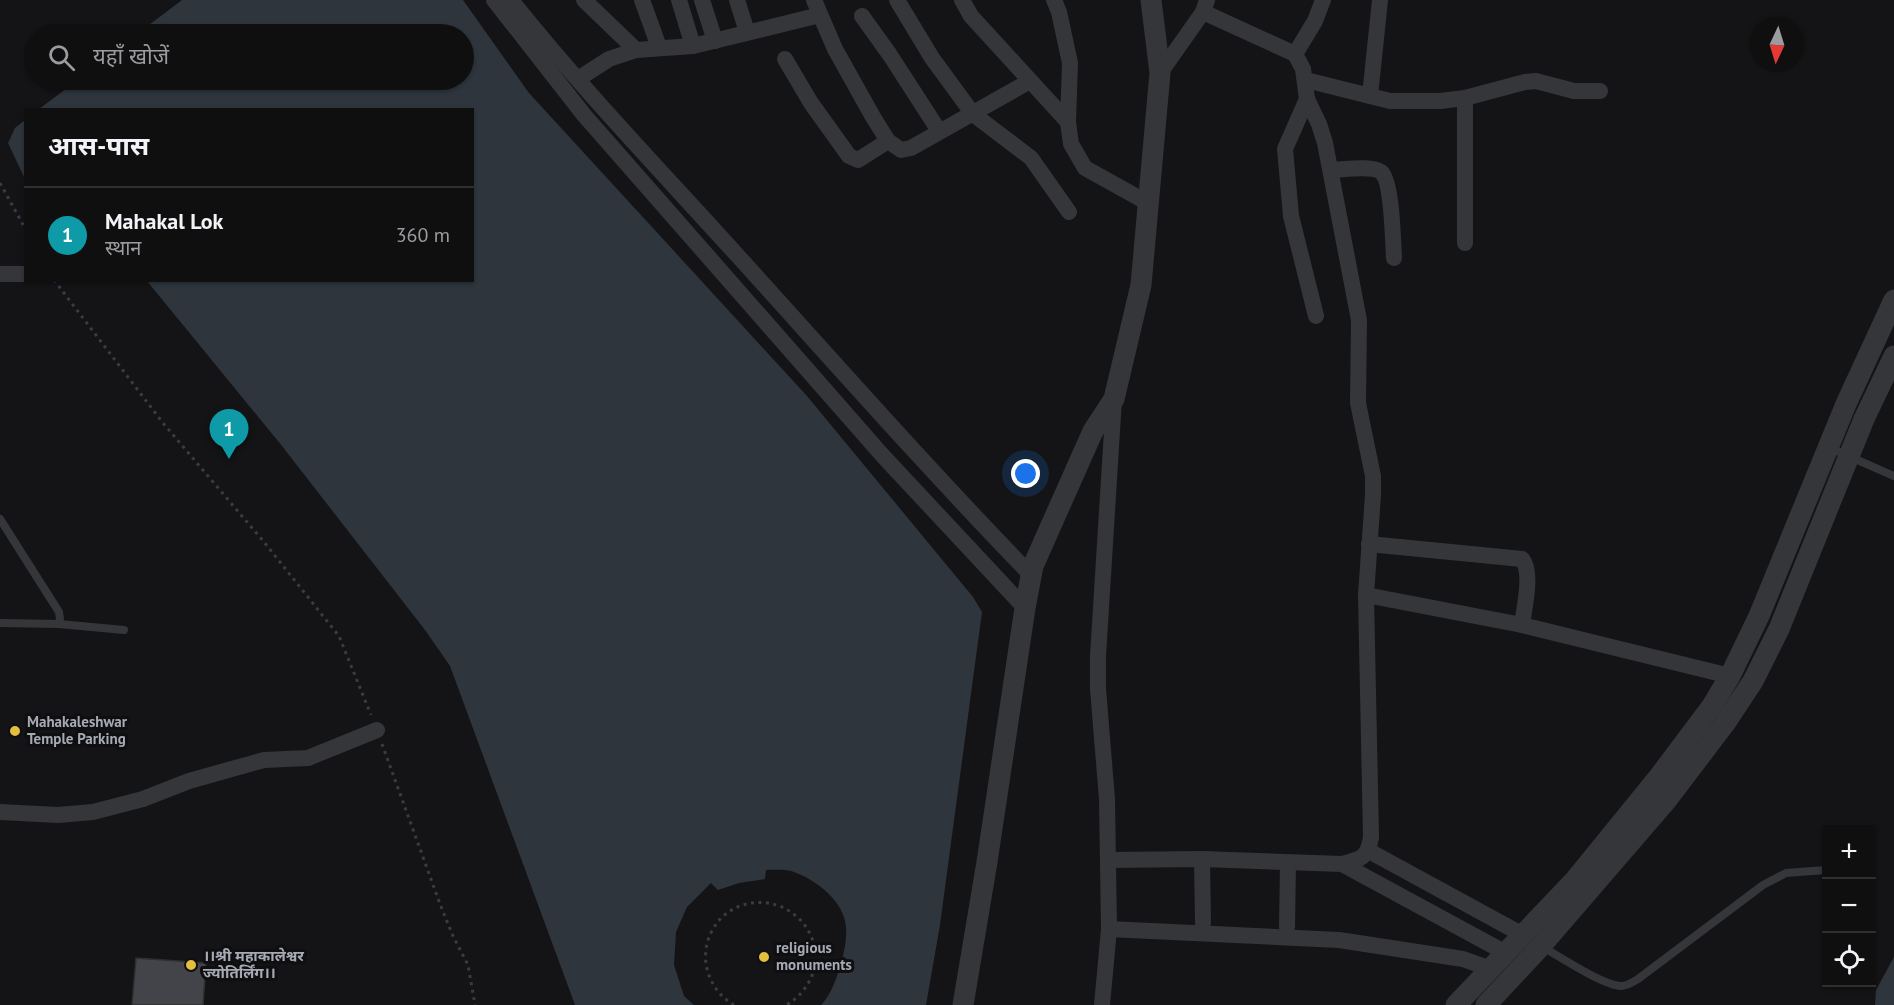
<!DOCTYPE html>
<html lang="hi">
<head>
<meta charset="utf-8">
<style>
	body { margin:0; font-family:"PT Sans","Noto Sans Devanagari",sans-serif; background:#181819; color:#f1f3f6 }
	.controls { position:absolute; right:18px; bottom:18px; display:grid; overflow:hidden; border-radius:0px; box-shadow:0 2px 4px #0004 }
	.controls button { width:54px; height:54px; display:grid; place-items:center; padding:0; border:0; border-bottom:2px solid #2f2f30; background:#0f0f10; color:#f1f3f6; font:30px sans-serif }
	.compass { position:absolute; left:1750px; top:18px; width:54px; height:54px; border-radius:50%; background:#0f0f10; box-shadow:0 2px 4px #0004; rotate:184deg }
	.you { position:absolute; left:1026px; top:474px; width:21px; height:21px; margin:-15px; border:4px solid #fff; border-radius:50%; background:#1a73e8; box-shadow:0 0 0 9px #1a73e833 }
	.badge { display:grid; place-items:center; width:39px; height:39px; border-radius:50%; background:#d93025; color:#fff; font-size:20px; font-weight:700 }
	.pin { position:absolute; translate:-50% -50px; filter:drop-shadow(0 2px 3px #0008) }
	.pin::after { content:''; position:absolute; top:32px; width:21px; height:18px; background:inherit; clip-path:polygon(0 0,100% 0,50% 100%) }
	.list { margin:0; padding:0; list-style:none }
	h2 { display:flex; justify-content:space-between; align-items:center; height:78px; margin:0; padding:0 24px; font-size:26px }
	h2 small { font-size:20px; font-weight:400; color:#9b9c9f }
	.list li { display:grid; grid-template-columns:39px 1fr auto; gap:18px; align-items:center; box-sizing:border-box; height:96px; padding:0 24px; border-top:2px solid #2f2f30 }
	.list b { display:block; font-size:22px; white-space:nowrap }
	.list p { margin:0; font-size:20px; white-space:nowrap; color:#9b9c9f }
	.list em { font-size:20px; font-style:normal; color:#9b9c9f }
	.icon { flex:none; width:33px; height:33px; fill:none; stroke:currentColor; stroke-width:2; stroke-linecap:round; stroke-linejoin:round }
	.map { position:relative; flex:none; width:1894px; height:1005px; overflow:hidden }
	.search { position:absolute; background:#0f0f10; box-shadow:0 2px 4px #0004; left:24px; top:24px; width:450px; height:66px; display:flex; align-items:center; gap:15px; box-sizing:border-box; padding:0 21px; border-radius:33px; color:#9b9c9f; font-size:22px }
	.panel { position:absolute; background:#0f0f10; box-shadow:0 2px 4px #0004; left:24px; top:108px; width:450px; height:174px; border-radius:0px }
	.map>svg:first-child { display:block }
	.water { fill:#2e353d }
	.building { fill:#434449; stroke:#2f2e31; stroke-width:1.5 }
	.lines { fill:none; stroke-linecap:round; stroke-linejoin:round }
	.path { stroke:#3b3c41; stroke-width:3; stroke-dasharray:3 4.5; stroke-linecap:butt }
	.service { stroke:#35363a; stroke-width:8 }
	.minor { stroke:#35363a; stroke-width:16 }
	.tertiary { stroke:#35363a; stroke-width:21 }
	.poi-dot { fill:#e4be3d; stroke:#0f0f11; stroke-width:2 }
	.labels { text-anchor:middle; stroke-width:6; stroke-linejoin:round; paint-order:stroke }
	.poi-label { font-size:15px; font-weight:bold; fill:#a7aab5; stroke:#0f0f11; text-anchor:start }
</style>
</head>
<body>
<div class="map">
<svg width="1894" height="1005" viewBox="0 0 1894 1005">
	<rect width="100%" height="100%" fill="#141416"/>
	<!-- water -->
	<g class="water">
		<path d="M182,0h281l66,93 278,303 166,201 9,15 -42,313 -14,80h-105c11,-12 15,-26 20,-41 3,-11 6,-25 5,-37 -2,-26 -30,-47 -52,-55 -8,-3 -19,-2 -28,-2l-1,9 -26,4 -21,7 -7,-7 -24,24 -11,25 -2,33 10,31 10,9h-119l-125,-339 -25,-36 -143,-184 -135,-165 325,-1v-170l-433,-1 39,-29h386v-46h-327z"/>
		<path d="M25,120v59l-17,-36 7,-15z"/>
		<path d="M1894,957v48h-19l1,-15z"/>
	</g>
	<!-- building -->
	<path class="building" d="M136,958l70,5 -3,42h-71z"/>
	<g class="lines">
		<!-- path -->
		<g class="path">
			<path d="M0,183l26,47"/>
			<path d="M54,280l109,143 101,119 75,94 32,79"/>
			<path d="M382,744l58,160 13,32 15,29 7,40"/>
			<path d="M734,1005c-26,-15 -37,-49 -21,-76 17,-30 58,-35 83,-13 12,10 19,25 20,40 0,20 -13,40 -30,49"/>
		</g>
		<!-- service -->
		<g class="service">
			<path d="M1828,447l66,29"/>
			<path d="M0,519l59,93 1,7 -1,5 -59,-1"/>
			<path d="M59,624l65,6"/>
			<path d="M1541,946c18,10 61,39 80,40 6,0 12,-4 17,-7l125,-94 23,-12 40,-3"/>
		</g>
		<!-- minor -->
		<g class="minor">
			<path d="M494,0l90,115 299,341 142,152"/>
			<path d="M511,0c71,89 150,171 226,255 97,107 193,216 294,320"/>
			<path d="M584,0l52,50"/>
			<path d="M642,0l17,47"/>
			<path d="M679,0l14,46"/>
			<path d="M702,0l13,41"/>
			<path d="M737,0l10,32"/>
			<path d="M814,0l21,49 38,68 15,24 13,9 10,-2 119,-67"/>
			<path d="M897,0l35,58 41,56 58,44 38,54"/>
			<path d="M962,0l9,16 97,106"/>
			<path d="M1054,0l5,12 11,51 -2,59 3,22 14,24 63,35"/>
			<path d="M1203,12l92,42 8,15 4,30 -22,50 6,67 25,100"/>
			<path d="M862,16l28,39 49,76"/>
			<path d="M1295,54l20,-33 8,-21"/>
			<path d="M785,59l26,44 38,53 9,4 30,-19"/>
			<path d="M1160,73l43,-61 4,-12"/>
			<path d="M578,79l31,-20 27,-9 57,-4 127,-31"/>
			<path d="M1306,80l84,21h50l25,-3 60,-16 11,-1 38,10h26"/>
			<path d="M1370,96l10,-96"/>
			<path d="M1331,170c11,0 41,-5 50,2 11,8 12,70 13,86"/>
			<path d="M1465,243v-145"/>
			<path d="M0,274h26"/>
			<path d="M1369,544l153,15c11,13 2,49 0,66"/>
			<path d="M1366,595l156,30 208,51"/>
			<path d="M0,812l58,3 35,-3 50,-13 46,-18 75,-21 44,-2 69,-28"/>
			<path d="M1369,851l154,84"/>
			<path d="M1202,859l1,64"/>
			<path d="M1108,860l94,-1 140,5c19,-5 26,-6 29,-27l-5,-242 7,-100v-19l-15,-73 1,-83 -34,-177 -6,-19 -12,-25"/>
			<path d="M1342,864l164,89"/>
			<path d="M1287,927l1,-64"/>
			<path d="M1109,929l230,11 124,19 28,10"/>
			<path d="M1102,1005l7,-76 -2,-130 -9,-110v-33l16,-257"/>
		</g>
		<!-- tertiary -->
		<g class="tertiary">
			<path d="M963,1005l24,-143 38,-254 8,-42 60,-135 21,-32 27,-114 19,-212 -9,-73"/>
			<path d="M1456,1005l119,-125 83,-102 54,-72 18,-30 29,-60 87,-212 48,-104"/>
			<path d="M1486,1005l55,-59 125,-145 60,-79 27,-41 26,-52 85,-210 30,-63"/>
		</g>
	</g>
	<!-- markers -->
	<g class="poi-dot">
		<circle cx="15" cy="731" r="6"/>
		<circle cx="764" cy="957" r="6"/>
		<circle cx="191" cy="965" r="6"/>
	</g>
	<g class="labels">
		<!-- poi labels -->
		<g class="poi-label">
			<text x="27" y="727">Mahakaleshwar<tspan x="27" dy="17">Temple Parking</tspan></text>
			<text x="776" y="953">religious<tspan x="776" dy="17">monuments</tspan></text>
			<text x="203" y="961">।।श्री महाकालेश्वर<tspan x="203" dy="17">ज्योतिर्लिंग।।</tspan></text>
		</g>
	</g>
</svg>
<div class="controls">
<button>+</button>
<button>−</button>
<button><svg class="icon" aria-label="locate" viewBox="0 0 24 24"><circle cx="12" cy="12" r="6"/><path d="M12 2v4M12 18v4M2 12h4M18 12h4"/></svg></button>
</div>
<svg class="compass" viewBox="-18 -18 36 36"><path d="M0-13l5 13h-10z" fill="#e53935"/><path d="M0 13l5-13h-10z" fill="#9b9c9f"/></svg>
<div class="you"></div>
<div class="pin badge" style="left:229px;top:459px;background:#0f9aa8">1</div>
<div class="search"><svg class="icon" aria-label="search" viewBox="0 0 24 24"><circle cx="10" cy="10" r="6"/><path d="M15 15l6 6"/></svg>यहाँ खोजें</div>
<section class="panel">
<h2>आस-पास<small></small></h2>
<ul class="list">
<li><span class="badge" style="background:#0f9aa8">1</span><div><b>Mahakal Lok</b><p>स्थान</p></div><em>360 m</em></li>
</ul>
</section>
</div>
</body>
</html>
